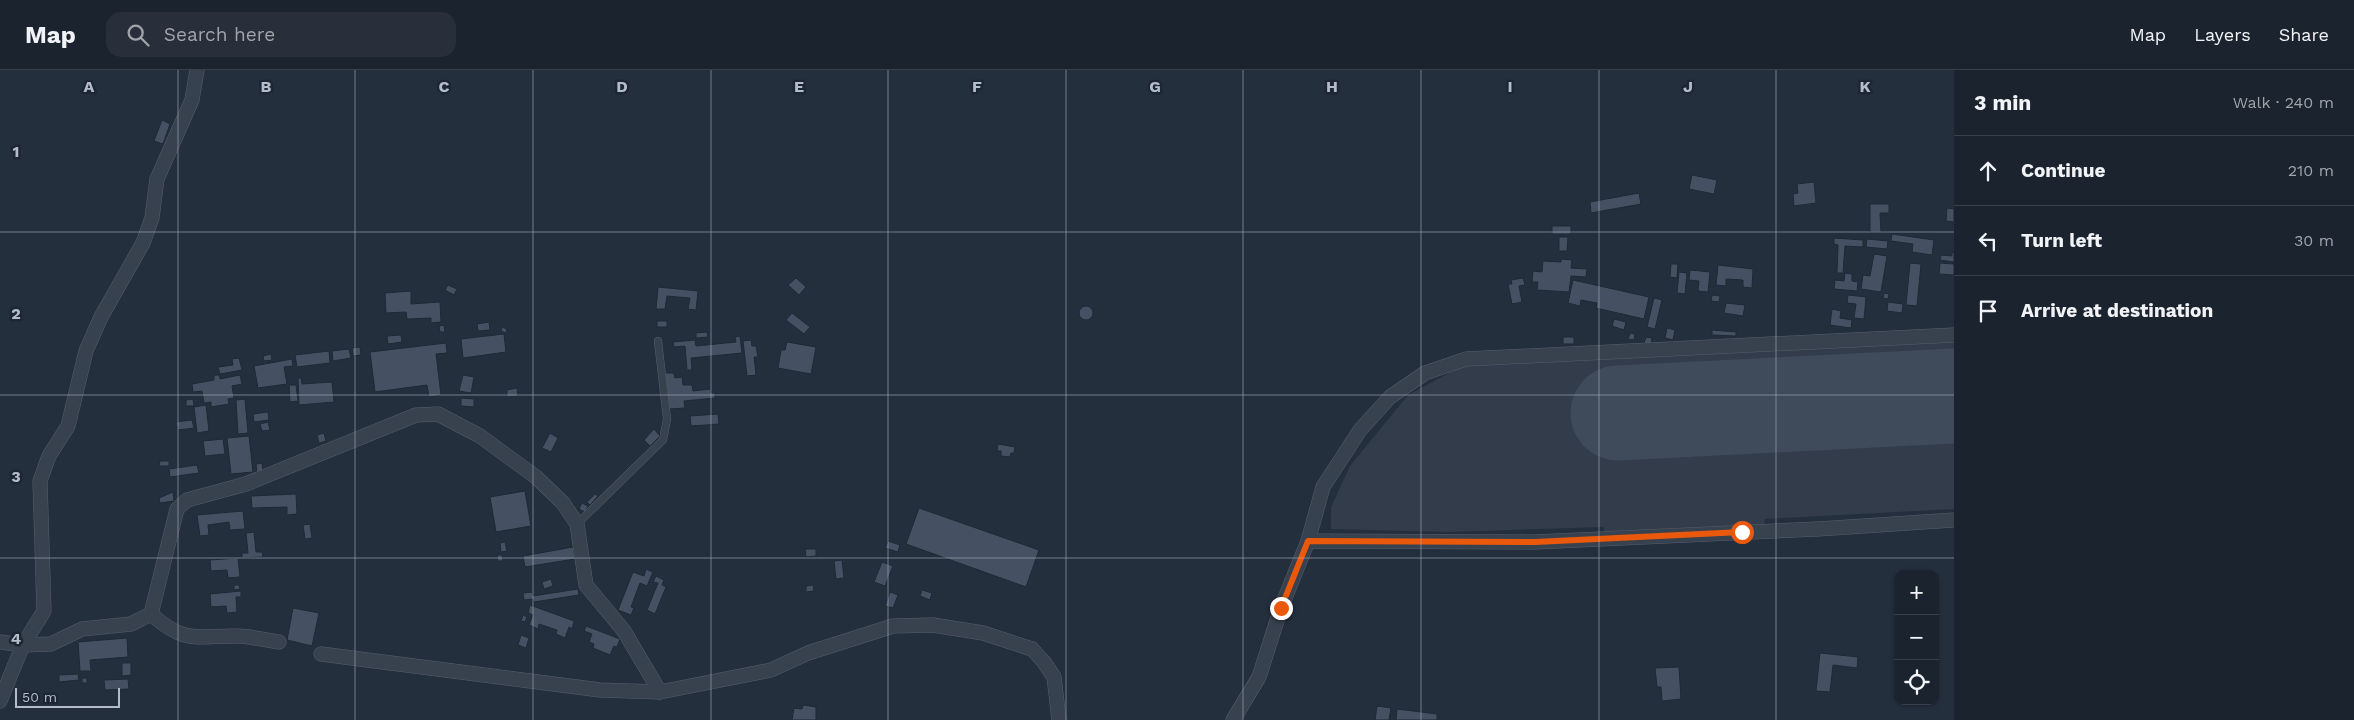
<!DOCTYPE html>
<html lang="en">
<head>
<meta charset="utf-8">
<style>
	body { margin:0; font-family:"Work Sans",sans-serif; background:#282f3a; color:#f1f3f6 }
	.controls { position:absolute; right:15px; bottom:15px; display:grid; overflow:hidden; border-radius:10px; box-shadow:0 1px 4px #0004 }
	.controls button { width:45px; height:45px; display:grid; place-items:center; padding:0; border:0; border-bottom:1px solid #39404a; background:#1b232e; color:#f1f3f6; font:25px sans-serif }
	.scale { position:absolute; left:15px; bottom:12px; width:105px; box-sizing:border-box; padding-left:5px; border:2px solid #b4bcc9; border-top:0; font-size:14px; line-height:18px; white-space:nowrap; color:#b4bcc9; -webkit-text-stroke:4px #1d2633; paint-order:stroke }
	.stop { position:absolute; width:15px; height:15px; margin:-11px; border:4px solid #ea580c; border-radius:50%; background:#fff }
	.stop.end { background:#ea580c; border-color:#fff; box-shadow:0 1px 5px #0008 }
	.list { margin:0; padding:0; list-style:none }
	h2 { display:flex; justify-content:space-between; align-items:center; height:65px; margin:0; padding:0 20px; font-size:21px }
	h2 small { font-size:16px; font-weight:400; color:#a0a4aa }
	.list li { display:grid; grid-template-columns:32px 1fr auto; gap:15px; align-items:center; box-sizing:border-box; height:70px; padding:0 20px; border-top:1px solid #39404a }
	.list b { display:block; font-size:19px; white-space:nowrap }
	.list em { font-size:16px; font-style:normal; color:#a0a4aa }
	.icon { flex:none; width:28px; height:28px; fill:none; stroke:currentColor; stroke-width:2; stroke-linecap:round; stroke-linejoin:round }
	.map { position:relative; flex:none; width:1954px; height:650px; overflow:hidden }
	header { display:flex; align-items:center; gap:30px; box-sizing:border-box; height:70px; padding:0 25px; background:#1b232e; border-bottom:1px solid #39404a }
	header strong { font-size:24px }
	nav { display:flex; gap:28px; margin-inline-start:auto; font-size:18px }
	.search { width:350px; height:45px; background:#282f3a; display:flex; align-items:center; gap:12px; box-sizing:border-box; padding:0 18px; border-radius:15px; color:#a0a4aa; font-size:19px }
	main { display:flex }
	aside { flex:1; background:#1b232e }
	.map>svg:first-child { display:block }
	.airport { fill:#323c4b }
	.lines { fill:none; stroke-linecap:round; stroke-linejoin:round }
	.runway { stroke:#3f4a5a; stroke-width:95 }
	.building { fill:#455162; stroke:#1f2835 }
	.lane-casing { stroke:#565f6c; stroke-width:8 }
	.street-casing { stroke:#565f6c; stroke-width:15 }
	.lane { stroke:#38414e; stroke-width:7 }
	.street { stroke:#38414e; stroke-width:14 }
	.route { stroke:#ea580c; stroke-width:6 }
	.grid { fill:none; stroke:#b4bcc9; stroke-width:1; stroke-opacity:0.55 }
	.grid-label { font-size:16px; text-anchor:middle; font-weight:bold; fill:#b4bcc9; stroke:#1d2633; stroke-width:5; stroke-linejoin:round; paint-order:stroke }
</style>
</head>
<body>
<header>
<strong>Map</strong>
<div class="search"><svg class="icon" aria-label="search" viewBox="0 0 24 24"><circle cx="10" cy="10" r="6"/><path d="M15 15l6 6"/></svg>Search here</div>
<nav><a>Map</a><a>Layers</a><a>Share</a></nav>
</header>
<main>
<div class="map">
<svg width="1954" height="650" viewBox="0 0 1954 650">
	<rect width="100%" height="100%" fill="#242f3e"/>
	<!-- airport -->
	<path class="airport" d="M1954,272v167l-189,10 -1,8 -159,7 -2,-7 -153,5 -119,-3v-22l19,-41 58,-71 58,-31z"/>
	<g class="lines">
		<!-- runway -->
		<path class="runway" d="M1618,343l336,-17"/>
	</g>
	<!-- building -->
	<g class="building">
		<path d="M162,50l8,4 -7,20 -9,-3z"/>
		<path d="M1692,105l25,5 -3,14 -25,-5z"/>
		<path d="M1814,112l2,21 -22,3 -1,-12 5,-1 -1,-9z"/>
		<path d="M1639,123l2,11 -50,9 -1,-11z"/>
		<path d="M1870,134h19v9h-9l1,19h-11z"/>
		<path d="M1947,138l7,1v13l-8,-1z"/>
		<rect x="1552" y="156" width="19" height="8"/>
		<path d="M1892,164l42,6 -2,15 -20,-3 1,-8 -22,-3z"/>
		<path d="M1559,167h9l-1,14h-8z"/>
		<path d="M1834,168l29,2v7l-18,-1 -2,27h-6l1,-28 -4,-1z"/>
		<path d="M1867,169l21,2 -1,8 -21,-2z"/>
		<path d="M1952,182l2,1v9l-14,-2 1,-5 11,1z"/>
		<path d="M1874,184l13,2 -6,36 -20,-3 2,-14 7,1z"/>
		<path d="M1561,189l11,1 -1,8 16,1 -1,8 -15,-1 -2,16 -32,-2 1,-8h-6l1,-11 9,1 1,-11 18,1z"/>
		<path d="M1910,193l11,1 -4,42 -11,-1z"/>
		<path d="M1940,193l14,1v11l-15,-1z"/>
		<path d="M1671,194h7l-1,14 -7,-1z"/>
		<path d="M1718,195l35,4 -1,19 -9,-1v-7l-17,-1v7l-10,-1z"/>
		<path d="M1690,200l20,2 -2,20 -10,-1 1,-10 -10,-1z"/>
		<path d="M1679,202l8,1 -2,21 -8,-1z"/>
		<path d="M1845,203l7,1v7l6,1 -1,9 -23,-2 1,-9 9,1z"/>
		<path d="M796,208l10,9 -7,8 -11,-10z"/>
		<path d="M1523,208l2,7 -6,1 3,16 -10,2 -4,-20h4l-1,-4z"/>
		<path d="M1573,210l76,17 -5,22 -48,-11 1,-5 -16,-3 -1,6 -12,-3z"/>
		<path d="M448,215l9,4 -3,6 -9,-5z"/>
		<path d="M658,217l40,4 -2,19 -8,-1 2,-11 -23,-2 -2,13h-9z"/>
		<path d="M411,221v13l29,-2 1,20 -10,1v-5l-24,1 -1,-7 -20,1 -1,-20z"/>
		<path d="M1884,223l5,1 -1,5 -5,-1z"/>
		<path d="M1712,225l8,1 -1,6 -8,-1z"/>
		<path d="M1848,225l18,2 -2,22 -10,-1 2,-14 -9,-1z"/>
		<path d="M1654,228l8,2 -7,29 -8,-2z"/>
		<path d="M1888,232l15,2 -1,9 -15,-2z"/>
		<path d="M1726,233l19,2 -2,11 -19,-3z"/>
		<circle cx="1086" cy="243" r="7"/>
		<path d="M1832,239l9,2 -1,7 12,2 -1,8 -21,-3z"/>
		<path d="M792,243l18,14 -6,7 -18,-14z"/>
		<path d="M1614,249l12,3 -2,8 -12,-4z"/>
		<rect x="657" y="251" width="10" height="6"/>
		<path d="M489,252l1,8 -12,1 -1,-7z"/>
		<path d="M444,255l1,7h-5l-1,-6z"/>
		<path d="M502,257l5,2 -1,4 -5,-2z"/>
		<path d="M1667,258l8,2 -2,10 -8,-2z"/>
		<path d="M1712,260l24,2v4l-24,-1z"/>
		<path d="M707,262l1,5 -12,1v-5z"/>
		<path d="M1630,263l5,1 -1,6 -6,-1z"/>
		<path d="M504,264l2,18 -43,6 -2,-19z"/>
		<path d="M401,265l1,7 -14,2 -1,-8z"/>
		<path d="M740,266l2,17 -51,5 1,12h-5l-2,-24 -11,1 -1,-5 22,-2 1,6 40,-4 -1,-5z"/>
		<rect x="1563" y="267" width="11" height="7"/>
		<path d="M1646,267l6,1 -1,6 -7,-1z"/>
		<path d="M751,270l1,6h4l2,11h-4l2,18 -9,1 -4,-35z"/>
		<path d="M787,272l29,5 -5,27 -33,-6 3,-18h4z"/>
		<path d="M446,273l1,10 -11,1 5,41 -12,2 -2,-12 -52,7 -5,-40z"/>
		<path d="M360,277l1,8 -8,1 -1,-8z"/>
		<path d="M349,279l2,9 -18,3 -1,-10z"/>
		<path d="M329,281l1,12 -33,4 -2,-12z"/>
		<path d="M271,284l1,6 -8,1 -1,-5z"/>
		<path d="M239,288l3,12 -22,4 -2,-7 15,-2 -1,-6z"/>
		<path d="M292,289l1,7 -9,1 3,17 -29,4 -4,-22z"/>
		<path d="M665,303h9l1,5 7,-1 1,8h9l1,6 17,-2 1,4h4v5l-31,3 1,7 -16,1z"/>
		<path d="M214,305h5l1,4 20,-4 2,9 -10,2 2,12 -6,1 1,5 -18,3v-5l-7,1 -2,-12 -9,1 -1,-8 22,-4z"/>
		<path d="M463,305l11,2 -3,16 -12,-2z"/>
		<path d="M298,308h3l1,6 30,-2 2,20 -35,3z"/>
		<path d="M289,315h7l2,16 -8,1z"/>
		<path d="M517,318l1,8 -11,1v-7z"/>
		<path d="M461,328l13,1v8l-13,-1z"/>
		<path d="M193,329l1,7h-8v-6z"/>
		<path d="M245,329l3,34 -10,1 -2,-34z"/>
		<path d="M206,335l3,26 -12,2 -3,-26z"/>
		<path d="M268,342l1,8 -15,2 -1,-8z"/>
		<path d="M718,344l1,10 -28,2 -1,-10z"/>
		<path d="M192,350l2,8 -16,2 -2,-8z"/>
		<path d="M268,352l2,8 -8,1 -2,-7z"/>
		<path d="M654,359l6,7 -10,10 -6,-6z"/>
		<path d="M324,363l2,8 -7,2 -2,-8z"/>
		<path d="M550,363l8,5 -7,14 -9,-4z"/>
		<path d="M249,366l4,36 -22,2 -4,-36z"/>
		<path d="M223,369l2,15 -20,2 -2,-15z"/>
		<path d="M998,374l17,3 -1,6h-3l-1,4 -9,-1v-5h-4z"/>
		<path d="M160,391h9v5h-10z"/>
		<path d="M262,393l1,9 -6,1 -1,-9z"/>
		<path d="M197,395l2,8 -29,4 -1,-8z"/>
		<path d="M525,421l6,35 -35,6 -6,-35z"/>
		<path d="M173,422l1,9 -14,2 -1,-5z"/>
		<path d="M296,424l1,20 -10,1v-8l-35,1 -1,-12z"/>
		<path d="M595,424l3,2 -8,9 -3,-3z"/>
		<path d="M582,433l6,3 -3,6 -6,-3z"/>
		<path d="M919,438l120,42 -13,37 -120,-43z"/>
		<path d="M243,441l2,18 -15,1 -1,-8 -21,3 1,10 -9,1 -3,-21z"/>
		<path d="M310,454l2,14 -7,1 -2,-14z"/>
		<path d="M254,462l2,20h6l1,5 -21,1v-5h6l-2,-20z"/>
		<path d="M888,471l12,4 -2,7 -13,-4z"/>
		<path d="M505,472l2,9 -6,1 -1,-9z"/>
		<path d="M573,477l2,12 -50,8 -2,-11z"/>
		<path d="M805,479h11v7l-10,1z"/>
		<path d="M497,485h5l1,6h-5z"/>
		<path d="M238,488l2,19 -12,1 -1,-8 -16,1 -1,-11z"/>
		<path d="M842,490l2,18 -8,1 -2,-18z"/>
		<path d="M882,492l11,4 -8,20 -11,-4z"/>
		<path d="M646,499l7,3 -6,14 -7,-3 -9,24 3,1 -3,7 -13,-5 15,-38 11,4z"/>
		<path d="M656,506l8,4 -2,5 4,2 -11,27 -8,-4 11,-27 -5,-1z"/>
		<path d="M551,509l2,7 -9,3 -2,-7z"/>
		<path d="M234,515h5l1,4 -6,1z"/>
		<path d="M813,515l1,6 -8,1v-6z"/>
		<path d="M578,519l1,6 -45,7 -1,-3 -9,1 -1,-7 9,-1 1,4z"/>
		<path d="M922,520l10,3 -2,7 -10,-4z"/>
		<path d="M241,521v6h-5l1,15 -10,1 -1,-7 -15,1 -1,-13z"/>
		<path d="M890,522l8,3 -5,13 -8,-2z"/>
		<path d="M530,535l44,16 -2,8 -3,-2 -4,11 -9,-4 1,-4 -18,-6 -1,5 -9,-4 4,-10 -5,-2z"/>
		<path d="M293,538l26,5 -7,33 -25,-6z"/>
		<path d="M523,545l4,2 -2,5 -4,-1z"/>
		<path d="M586,556l34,13 -3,8 -3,-1 -4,9 -17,-7 1,-4 -5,-2 3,-8 -8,-3z"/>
		<path d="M521,565l8,3 -3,10 -8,-3z"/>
		<path d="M127,568l1,19 -38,3 1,11h-11l-2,-29z"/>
		<path d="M1820,583l38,4 -1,11 -24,-3 -3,27 -14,-1z"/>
		<path d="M122,593h9v12l-9,1z"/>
		<path d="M1679,597l2,32 -19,2 -1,-14h-4l-2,-19z"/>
		<path d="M78,604l1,6 -20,2v-7z"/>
		<rect x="82" y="608" width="5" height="5"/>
		<path d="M128,609l1,10 -24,1 -1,-10z"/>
		<path d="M803,635l13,2v13h-24l2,-12 8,1z"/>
		<path d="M1377,636l14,2 -2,12h-14z"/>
		<path d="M1397,639l40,5v6h-41z"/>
	</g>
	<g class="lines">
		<!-- lane casing -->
		<g class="lane-casing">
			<path id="lane" d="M577,454l86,-84 4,-21 -9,-78"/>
		</g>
		<!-- street casing -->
		<g class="street-casing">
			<g id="street">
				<path d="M1308,471l15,-54 37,-57 30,-33 35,-24 41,-14 488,-24"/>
				<path d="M151,544c34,30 43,22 85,22 14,0 29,4 43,6"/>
				<path d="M0,572l23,3 28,-1 31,-15 49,-5 20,-10 26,-105 10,-9 59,-16 170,-69 22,-1 42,22 56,41 27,26 14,21 9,61 38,46 36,61 111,-22 37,-17 85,-27 40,-1 50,8 49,16 12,13 10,15 5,43"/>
				<path d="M321,584l279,36 60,2"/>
				<path d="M0,631l23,-56 21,-34 -4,-130 9,-25 19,-30 18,-75 15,-34 42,-74 9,-25 5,-39 35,-79 5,-30"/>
				<path d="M1233,650l26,-43 22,-69 27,-67 227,1 283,-13 136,-9"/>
			</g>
		</g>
		<!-- lane -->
		<use href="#lane" class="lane"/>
		<!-- street -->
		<use href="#street" class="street"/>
	</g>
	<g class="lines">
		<!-- route -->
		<path class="route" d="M1281,538l27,-67 227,1 207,-10"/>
	</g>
	<!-- grid -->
	<path class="grid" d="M178,0v650M355,0v650M533,0v650M711,0v650M888,0v650M1066,0v650M1243,0v650M1421,0v650M1599,0v650M1776,0v650M0,162h1954M0,325h1954M0,488h1954"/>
	<g class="grid-label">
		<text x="89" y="22">A</text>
		<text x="266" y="22">B</text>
		<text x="444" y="22">C</text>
		<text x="622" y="22">D</text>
		<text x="799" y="22">E</text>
		<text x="977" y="22">F</text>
		<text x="1155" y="22">G</text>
		<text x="1332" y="22">H</text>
		<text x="1510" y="22">I</text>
		<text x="1688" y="22">J</text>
		<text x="1865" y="22">K</text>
		<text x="16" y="87">1</text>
		<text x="16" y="249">2</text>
		<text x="16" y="412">3</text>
		<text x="16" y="574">4</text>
	</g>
</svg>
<div class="controls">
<button>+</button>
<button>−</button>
<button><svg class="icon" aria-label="locate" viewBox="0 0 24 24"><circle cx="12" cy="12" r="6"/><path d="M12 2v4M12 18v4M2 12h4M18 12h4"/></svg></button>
</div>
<div class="scale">50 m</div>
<div class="stop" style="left:1742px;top:462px"></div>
<div class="stop end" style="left:1281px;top:538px"></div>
</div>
<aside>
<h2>3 min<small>Walk · 240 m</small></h2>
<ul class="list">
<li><svg class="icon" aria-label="ahead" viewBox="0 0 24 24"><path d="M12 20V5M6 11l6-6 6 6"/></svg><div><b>Continue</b></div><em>210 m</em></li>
<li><svg class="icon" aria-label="left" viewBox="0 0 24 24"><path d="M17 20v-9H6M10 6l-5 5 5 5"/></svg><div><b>Turn left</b></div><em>30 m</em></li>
<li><svg class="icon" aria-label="arrive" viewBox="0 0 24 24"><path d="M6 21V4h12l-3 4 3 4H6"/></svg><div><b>Arrive at destination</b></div></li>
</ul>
</aside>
</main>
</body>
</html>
